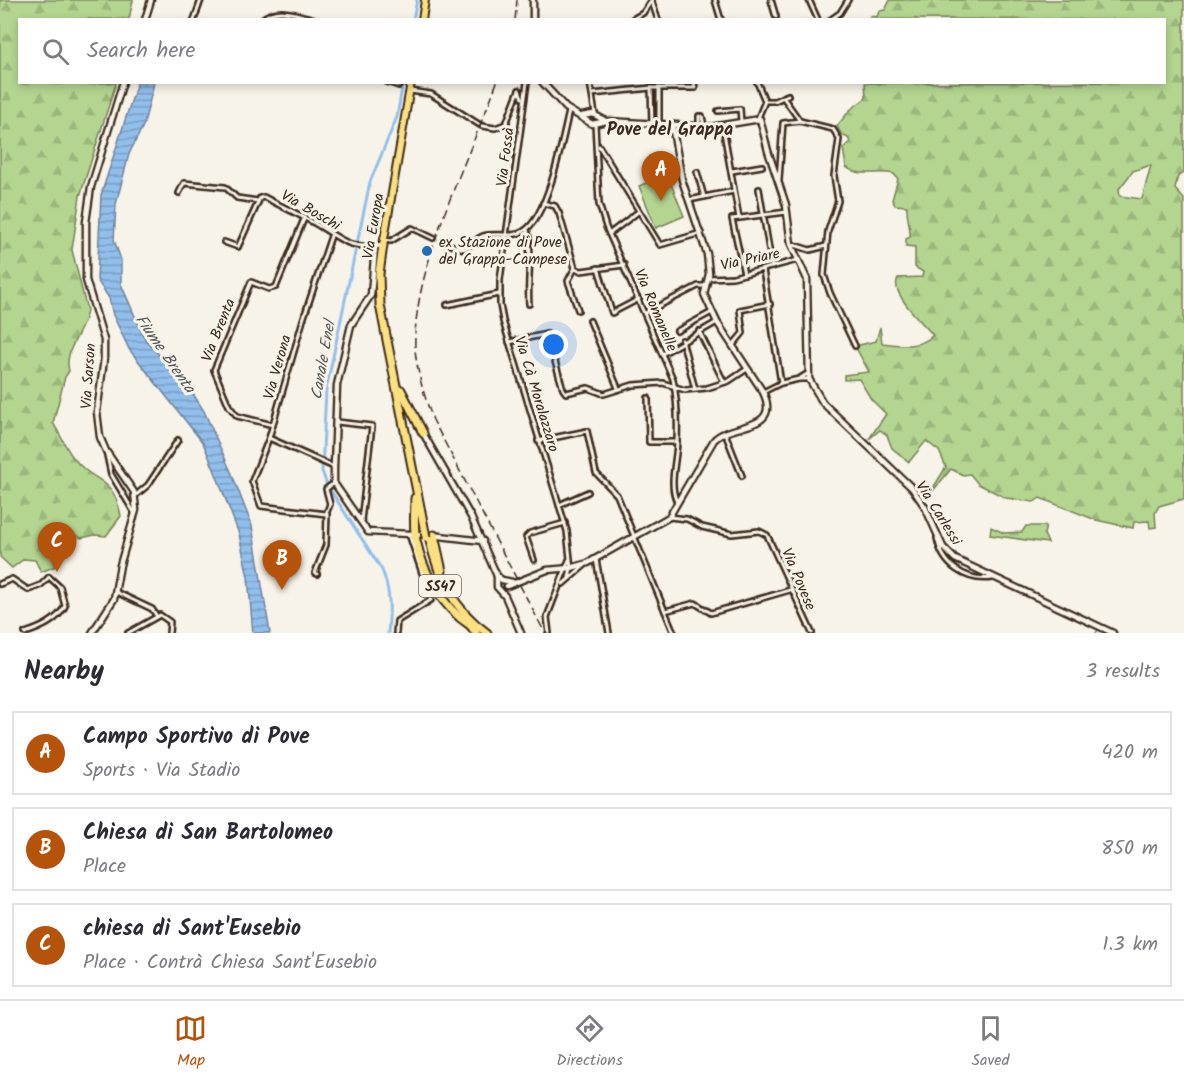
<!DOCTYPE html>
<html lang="en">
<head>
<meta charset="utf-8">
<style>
	body { margin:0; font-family:Kalam,sans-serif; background:#f2f2f3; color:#2b2b33 }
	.you { position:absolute; left:554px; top:345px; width:21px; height:21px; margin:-15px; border:4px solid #fff; border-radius:50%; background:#1a73e8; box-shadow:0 0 0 9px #1a73e833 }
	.badge { display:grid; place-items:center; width:39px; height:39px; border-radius:50%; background:#b45309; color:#fff; font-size:20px; font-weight:700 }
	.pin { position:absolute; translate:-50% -50px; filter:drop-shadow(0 2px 3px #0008) }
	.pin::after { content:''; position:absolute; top:32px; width:21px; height:18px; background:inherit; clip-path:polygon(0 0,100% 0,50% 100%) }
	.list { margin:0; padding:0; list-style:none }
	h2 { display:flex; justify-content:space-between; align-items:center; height:78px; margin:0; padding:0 24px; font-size:26px }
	h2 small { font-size:20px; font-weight:400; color:#7c7c81 }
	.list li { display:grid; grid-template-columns:39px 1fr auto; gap:18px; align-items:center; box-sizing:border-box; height:84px; margin:0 12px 12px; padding:0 12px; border:2px solid #e1e1e2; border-radius:0px }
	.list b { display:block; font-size:22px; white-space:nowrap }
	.list p { margin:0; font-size:20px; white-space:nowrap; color:#7c7c81 }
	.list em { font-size:20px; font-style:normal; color:#7c7c81 }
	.icon { flex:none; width:33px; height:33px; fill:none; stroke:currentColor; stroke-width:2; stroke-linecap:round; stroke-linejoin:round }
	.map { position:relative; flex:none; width:1184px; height:633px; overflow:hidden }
	.search { position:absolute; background:#fff; box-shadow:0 3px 9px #0003; left:18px; right:18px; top:18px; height:66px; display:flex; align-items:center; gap:15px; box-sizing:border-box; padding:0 21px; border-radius:0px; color:#7c7c81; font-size:22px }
	.sheet { height:366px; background:#fff }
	nav { display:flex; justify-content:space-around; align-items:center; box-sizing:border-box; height:84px; border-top:2px solid #e1e1e2; background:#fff; font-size:16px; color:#7c7c81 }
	nav a { display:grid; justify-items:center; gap:3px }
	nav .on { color:#b45309 }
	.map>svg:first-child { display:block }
	.grass { fill:#b3d590; stroke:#778057; stroke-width:1.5 }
	.forest { fill:url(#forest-firs); stroke:#778057; stroke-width:1.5; fill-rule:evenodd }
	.water { fill:url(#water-rules); stroke:#6f839a; stroke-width:1.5 }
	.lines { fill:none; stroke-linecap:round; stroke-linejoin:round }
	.stream { stroke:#6f839a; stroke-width:1.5 }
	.canal { stroke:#91bfec; stroke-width:3 }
	.street-tunnel { stroke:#d1cbc0; stroke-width:3; stroke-dasharray:3 1.5; stroke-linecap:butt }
	.street-casing { stroke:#3b2a1e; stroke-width:8 }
	.secondary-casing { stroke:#3b2a1e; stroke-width:9 }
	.primary-casing { stroke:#3b2a1e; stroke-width:10 }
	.highway-casing { stroke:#3b2a1e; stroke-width:11 }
	.street { stroke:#f7f3e8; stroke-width:3 }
	.secondary { stroke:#f7f3e8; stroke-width:4.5 }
	.primary { stroke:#fbe080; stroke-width:6 }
	.highway { stroke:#fbe080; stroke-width:7 }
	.rail { stroke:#3b2a1e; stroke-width:1.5; stroke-dasharray:9 4.5; stroke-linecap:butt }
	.highway-bridge-casing { stroke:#3b2a1e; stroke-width:11; stroke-linecap:butt }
	.highway-bridge { stroke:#fbe080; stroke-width:7 }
	.poi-dot { fill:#1f6fb2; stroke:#f7f3e8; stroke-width:2 }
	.labels { text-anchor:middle; stroke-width:6; stroke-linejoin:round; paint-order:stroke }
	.shield { fill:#f7f3e8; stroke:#73665b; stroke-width:1.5 }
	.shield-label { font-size:14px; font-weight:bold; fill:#3b2a1e }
	.street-label { font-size:15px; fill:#3b2a1e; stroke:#f7f3e8 }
	.poi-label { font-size:15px; fill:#3b2a1e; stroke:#f7f3e8; text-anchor:start }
	.water-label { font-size:16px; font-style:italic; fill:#55575c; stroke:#f7f3e8 }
	.quarter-label { font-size:18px; font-weight:bold; fill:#3b2a1e; stroke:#f7f3e8 }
</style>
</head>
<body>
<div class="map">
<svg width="1184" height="633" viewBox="0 0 1184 633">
	<defs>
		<pattern id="forest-firs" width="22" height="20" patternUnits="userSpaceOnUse" patternTransform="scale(1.5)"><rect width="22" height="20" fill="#b3d590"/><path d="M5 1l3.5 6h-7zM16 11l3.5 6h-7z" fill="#9bb77c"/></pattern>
		<pattern id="water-rules" width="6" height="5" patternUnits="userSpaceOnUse" patternTransform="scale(1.5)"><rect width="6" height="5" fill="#91bfec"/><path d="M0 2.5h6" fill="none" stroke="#789bbf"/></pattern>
	</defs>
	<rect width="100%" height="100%" fill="#f7f3e8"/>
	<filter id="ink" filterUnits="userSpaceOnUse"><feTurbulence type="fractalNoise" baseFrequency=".0167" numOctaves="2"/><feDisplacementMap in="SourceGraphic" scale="12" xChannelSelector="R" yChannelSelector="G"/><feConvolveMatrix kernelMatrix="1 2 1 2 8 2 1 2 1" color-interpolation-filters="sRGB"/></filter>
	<g filter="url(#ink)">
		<!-- grass -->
		<path class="grass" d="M667,174l17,42 -28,12 -17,-42z"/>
		<!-- forest -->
		<g class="forest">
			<path d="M0,0h133l-4,19 -109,1v62l96,1 -36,113 -8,54 15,60c-2,22 -24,38 -18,61l-4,6 -12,46c7,11 12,23 19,33 22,30 41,17 49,60l-15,20 -11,-1 -14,3 -15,-8 -7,16 -3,20 -15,6 -6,-12 -11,-1 -12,9 -12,-11z"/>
			<path d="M890,0h294v173l-6,3 -3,13 9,10v300l-25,7 -4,7 1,14 -6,1 -1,-7 -15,1 -1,6 -37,-8 -56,-22 -6,4 -28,-4 -28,-14 -8,-10 -7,1 -12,-6 -24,29 19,-31 -7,-16 -13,-10 -17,21 -17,-14 -5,-13 -7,-5 -11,9 17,-25 -15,-15 -12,-20 -15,1v-5l25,-3 -14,-26 21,-5 4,-14 2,16c17,2 38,6 51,-8 -10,-12 -44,-42 -35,-57l24,-1 1,-5 -8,-5v-20l-9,-1v-7l4,-2c1,-11 -4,-20 -3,-31l-12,-1 -3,-5 6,-21 -4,-5c-15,-4 -34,4 -48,-7l-3,-19 7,-6 -2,-4 -6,-3 -5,-9 13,-16 16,-12 -1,-15 299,-1v-62l-295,-1 1,-3 7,1 2,-6 6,-1zM1151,165l-9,34 -22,-3 -1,-7 14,-18z"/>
			<path d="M1026,526h20l-2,8 4,9 -58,-8 1,-8 13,6 18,-1z"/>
		</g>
		<!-- water -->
		<path class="water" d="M137,83h17l-10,41 -15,30 -13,50 -2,36 7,20v24l24,55 45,50 14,22 28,63 20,52 18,107h-17l-5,-56 -9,-43 -25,-65 -11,-26 -74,-94 -16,-34 -4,-17 -12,-18 4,-85z"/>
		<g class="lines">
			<!-- stream -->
			<path class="stream" d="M1096,633l2,-3"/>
			<!-- canal -->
			<g class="canal">
				<path d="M413,20l4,-20"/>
				<path d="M388,633c2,-23 3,-41 -6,-63l-55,-85 -5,-14 4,-81 44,-208 27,-65 6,-35"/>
			</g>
			<!-- street-tunnel -->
			<path class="street-tunnel" d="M433,238l11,5"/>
			<!-- street casing -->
			<g class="street-casing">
				<g id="street">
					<path d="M715,0l6,20"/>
					<path d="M771,0l5,17"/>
					<path d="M809,0l9,20"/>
					<path d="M652,2l6,18"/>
					<path d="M194,20l7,-20"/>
					<path d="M261,20c16,-15 38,-5 56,0"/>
					<path d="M631,20l12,-7 9,-13"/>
					<path d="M830,20l10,-7 8,-13"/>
					<path d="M387,82l12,4"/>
					<path d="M527,82l-27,198v25l3,16 64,210 4,37 -2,9"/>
					<path d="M590,82l5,32"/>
					<path d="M757,82l8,19 -7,17"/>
					<path d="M651,88l1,37"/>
					<path d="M410,91l21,3 49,31"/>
					<path d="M592,94l59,-6h44l-1,-6"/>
					<path d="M783,97l17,24"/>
					<path d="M765,101h10l13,-6"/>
					<path d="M718,111l22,-2 1,12"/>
					<path d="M699,116v10"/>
					<path d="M702,116l2,10"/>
					<path d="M595,124l4,80 7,23 67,152c4,20 5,41 4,62 0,18 -9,44 0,61"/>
					<path d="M659,124v-36"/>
					<path d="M482,126l13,2 11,-4 13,-34 3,8"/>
					<path d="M723,127l16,91"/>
					<path d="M599,146l61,99 41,-12"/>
					<path d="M732,171l30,-5"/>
					<path d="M697,172l7,25"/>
					<path d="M779,180l4,-57 17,-2 33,8 6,10 -5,37 4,25 -10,30 -4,44 6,18 25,53"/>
					<path d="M759,189l13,78"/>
					<path d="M179,193l5,-10 41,4 12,11 21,3"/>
					<path d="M689,200l45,-9"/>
					<path d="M543,203l12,3 4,7 16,55 6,3 43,-6"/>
					<path d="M527,230c6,14 0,55 2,74"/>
					<path d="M609,234l29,-22"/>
					<path d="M331,236l-28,84 -34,118 65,29"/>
					<path d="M384,240l7,1 21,-13 21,10"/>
					<path d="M224,242l14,5 22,-49 4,-1c17,9 34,17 50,26 24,13 31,25 60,23"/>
					<path d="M444,243l20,6c6,-3 13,-11 19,-13 13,-4 29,3 41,-5 24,-14 39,-93 45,-120"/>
					<path d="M791,244l19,6 16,-4"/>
					<path d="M575,268l-7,13 10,29"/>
					<path d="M598,268l14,45 27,-14"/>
					<path d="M763,270l18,113"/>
					<path d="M744,274l-12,-55 55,-7"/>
					<path d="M708,278l25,-1 65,-17"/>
					<path d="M447,305l52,-11"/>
					<path d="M645,313l53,-27h6"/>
					<path d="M590,321l28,67"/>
					<path d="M677,331l35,-19"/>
					<path d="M699,331l25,51"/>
					<path d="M682,340l13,49"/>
					<path d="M509,342l38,-8 16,55 3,4 22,-5 16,6 29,-9 30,-2 22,7 22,-2 22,-7 18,-12"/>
					<path d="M733,345l10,-12 -3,-23 30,-6"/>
					<path d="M662,354l55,-32"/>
					<path d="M807,374l-8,5h10"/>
					<path d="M763,392l18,-9 18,-4"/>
					<path d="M648,398l1,44h28"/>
					<path d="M337,422l35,4 -11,95"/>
					<path d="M273,425l-36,-9 -8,-10 -15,-36 37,-88 18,7 7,-2 28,-68"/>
					<path d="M725,433l17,43"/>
					<path d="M269,438l-17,43 9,25 65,8 4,-10 -4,-15 8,-6"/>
					<path d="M538,441l49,-10 9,42 21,22 57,138"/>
					<path d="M106,451l5,23 24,40"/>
					<path d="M135,496l13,-11 30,-45"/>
					<path d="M559,505l29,-13"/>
					<path d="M669,517l18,2 15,8 30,7 27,-3 8,4 45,98"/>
					<path d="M937,538c5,27 28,44 56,40"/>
					<path d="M596,559l13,74"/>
					<path d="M534,560l-8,-23 4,-4 35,-10"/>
					<path d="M317,574l-2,-1 11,-28 1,-31"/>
					<path d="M0,584l12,-5 16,11 13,-5 8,-8 11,10 5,19c-8,15 -24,22 -40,27"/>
					<path d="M563,584l22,-19"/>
					<path d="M116,592l36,17 4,6"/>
					<path d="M665,611l30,-8 16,10 79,-23"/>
					<path d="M128,633l32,-18 10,7 -1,11"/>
					<path d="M396,633l1,-12 34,-21 -22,-66"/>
					<path d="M549,633l-2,-16 22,-57"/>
				</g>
			</g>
			<!-- secondary casing -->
			<g class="secondary-casing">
				<g id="secondary">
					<path d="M533,0v20"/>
					<path d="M145,20l6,-20"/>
					<path d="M542,82l24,26 26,16 15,-3 104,6 49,-8 8,32 18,54 5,39 16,35 2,100 14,24 89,85 13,19 18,40 12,12 158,74"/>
					<path d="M582,116l11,-2 11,6"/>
					<path d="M383,245l-8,1 -4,49 -20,30 -14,60 -3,82v16l34,49 63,3 52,6"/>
					<path d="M423,433l48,84 26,59 5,4 10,2"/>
					<path d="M497,576v11l8,9 16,37"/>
					<path d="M507,586l40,-16 24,-2 17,-5 81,-46 45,-77c17,-18 68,-8 49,-48l-46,-70 -13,-28 5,-20 -2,-20 -25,-74 -10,-55"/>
					<path d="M92,633l22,-34 6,-34 16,-55 -2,-18 -28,-41 -6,-14 -3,-25 7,-53v-19l-18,-60v-58l5,-35 32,-105"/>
				</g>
			</g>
			<!-- primary casing -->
			<g class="primary-casing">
				<g id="primary">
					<path d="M422,20l3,-20"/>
					<path d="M383,245l28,-163"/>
				</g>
			</g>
			<!-- highway casing -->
			<g class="highway-casing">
				<g id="highway">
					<path d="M383,245l-4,29 1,31 45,227"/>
					<path d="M401,390l22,43"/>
					<path d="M415,498c0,14 -2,29 1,42 7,33 26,67 54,85"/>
					<path d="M434,535l8,36"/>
					<path d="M429,537c9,40 24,72 58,96"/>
					<path d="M471,626l5,7"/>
				</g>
			</g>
			<!-- street -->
			<use href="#street" class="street"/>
			<!-- secondary -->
			<use href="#secondary" class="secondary"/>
			<!-- primary -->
			<use href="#primary" class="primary"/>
			<!-- highway -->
			<use href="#highway" class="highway"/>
			<!-- rail -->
			<g class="rail">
				<path d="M515,20l2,-20"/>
				<path d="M497,82c-28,77 -85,186 -82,267 2,24 10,49 18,71l112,213"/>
			</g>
			<!-- highway-bridge casing -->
			<g class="highway-bridge-casing">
				<path id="highway-bridge" d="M425,532l1,5"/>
			</g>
			<!-- highway-bridge -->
			<use href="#highway-bridge" class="highway-bridge"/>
		</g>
	</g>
	<!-- markers -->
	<circle class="poi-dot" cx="427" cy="251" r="6"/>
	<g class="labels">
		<!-- shield labels -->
		<rect class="shield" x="419" y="575" width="42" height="22" rx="4.5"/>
		<g class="shield-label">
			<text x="440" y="591">SS47</text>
		</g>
		<!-- street labels -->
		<g class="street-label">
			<text transform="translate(505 157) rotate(-83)" y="5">Via Fossà</text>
			<text transform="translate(311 210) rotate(30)" y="5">Via Boschi</text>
			<text transform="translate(373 226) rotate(-80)" y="5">Via Europa</text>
			<text transform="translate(750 259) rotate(-12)" y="5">Via Priare</text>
			<text transform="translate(656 310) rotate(67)" y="5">Via Romanelle</text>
			<text transform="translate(218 330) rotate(-68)" y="5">Via Brenta</text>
			<text transform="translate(277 367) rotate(-74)" y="5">Via Verona</text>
			<text transform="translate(88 376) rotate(-86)" y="5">Via Sarson</text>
			<text transform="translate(537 394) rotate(73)" y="5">Via Cà Moralazzaro</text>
			<text transform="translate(939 513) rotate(58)" y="5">Via Carlessi</text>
			<text transform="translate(799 579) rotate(67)" y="5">Via Povese</text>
		</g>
		<!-- poi labels -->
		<g class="poi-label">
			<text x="439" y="247">ex Stazione di Pove<tspan x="439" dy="17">del Grappa-Campese</tspan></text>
		</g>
		<!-- water labels -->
		<g class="water-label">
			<text transform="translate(166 353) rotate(55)" y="6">Fiume Brenta</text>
			<text transform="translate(322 360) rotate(-80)" y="6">Canale Enel</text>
		</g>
		<!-- quarter labels -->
		<g class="quarter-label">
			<text x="670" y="135">Pove del Grappa</text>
		</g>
	</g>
</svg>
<div class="you"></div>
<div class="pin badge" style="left:661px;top:201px">A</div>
<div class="pin badge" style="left:282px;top:590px">B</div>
<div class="pin badge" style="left:57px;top:572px">C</div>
<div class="search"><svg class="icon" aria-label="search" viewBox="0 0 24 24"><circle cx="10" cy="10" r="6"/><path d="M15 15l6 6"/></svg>Search here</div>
</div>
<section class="sheet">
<h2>Nearby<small>3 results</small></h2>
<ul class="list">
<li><span class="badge">A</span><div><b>Campo Sportivo di Pove</b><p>Sports · Via Stadio</p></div><em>420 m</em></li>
<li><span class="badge">B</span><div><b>Chiesa di San Bartolomeo</b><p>Place</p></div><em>850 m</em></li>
<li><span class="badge">C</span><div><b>chiesa di Sant'Eusebio</b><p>Place · Contrà Chiesa Sant'Eusebio</p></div><em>1.3 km</em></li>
</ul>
</section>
<nav>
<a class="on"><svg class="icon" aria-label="map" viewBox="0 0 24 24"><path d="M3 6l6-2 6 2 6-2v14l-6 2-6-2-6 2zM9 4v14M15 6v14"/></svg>Map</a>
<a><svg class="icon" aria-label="directions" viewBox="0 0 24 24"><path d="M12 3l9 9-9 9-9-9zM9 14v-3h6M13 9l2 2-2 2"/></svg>Directions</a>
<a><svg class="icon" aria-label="saved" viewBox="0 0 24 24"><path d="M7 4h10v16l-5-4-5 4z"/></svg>Saved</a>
</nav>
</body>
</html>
